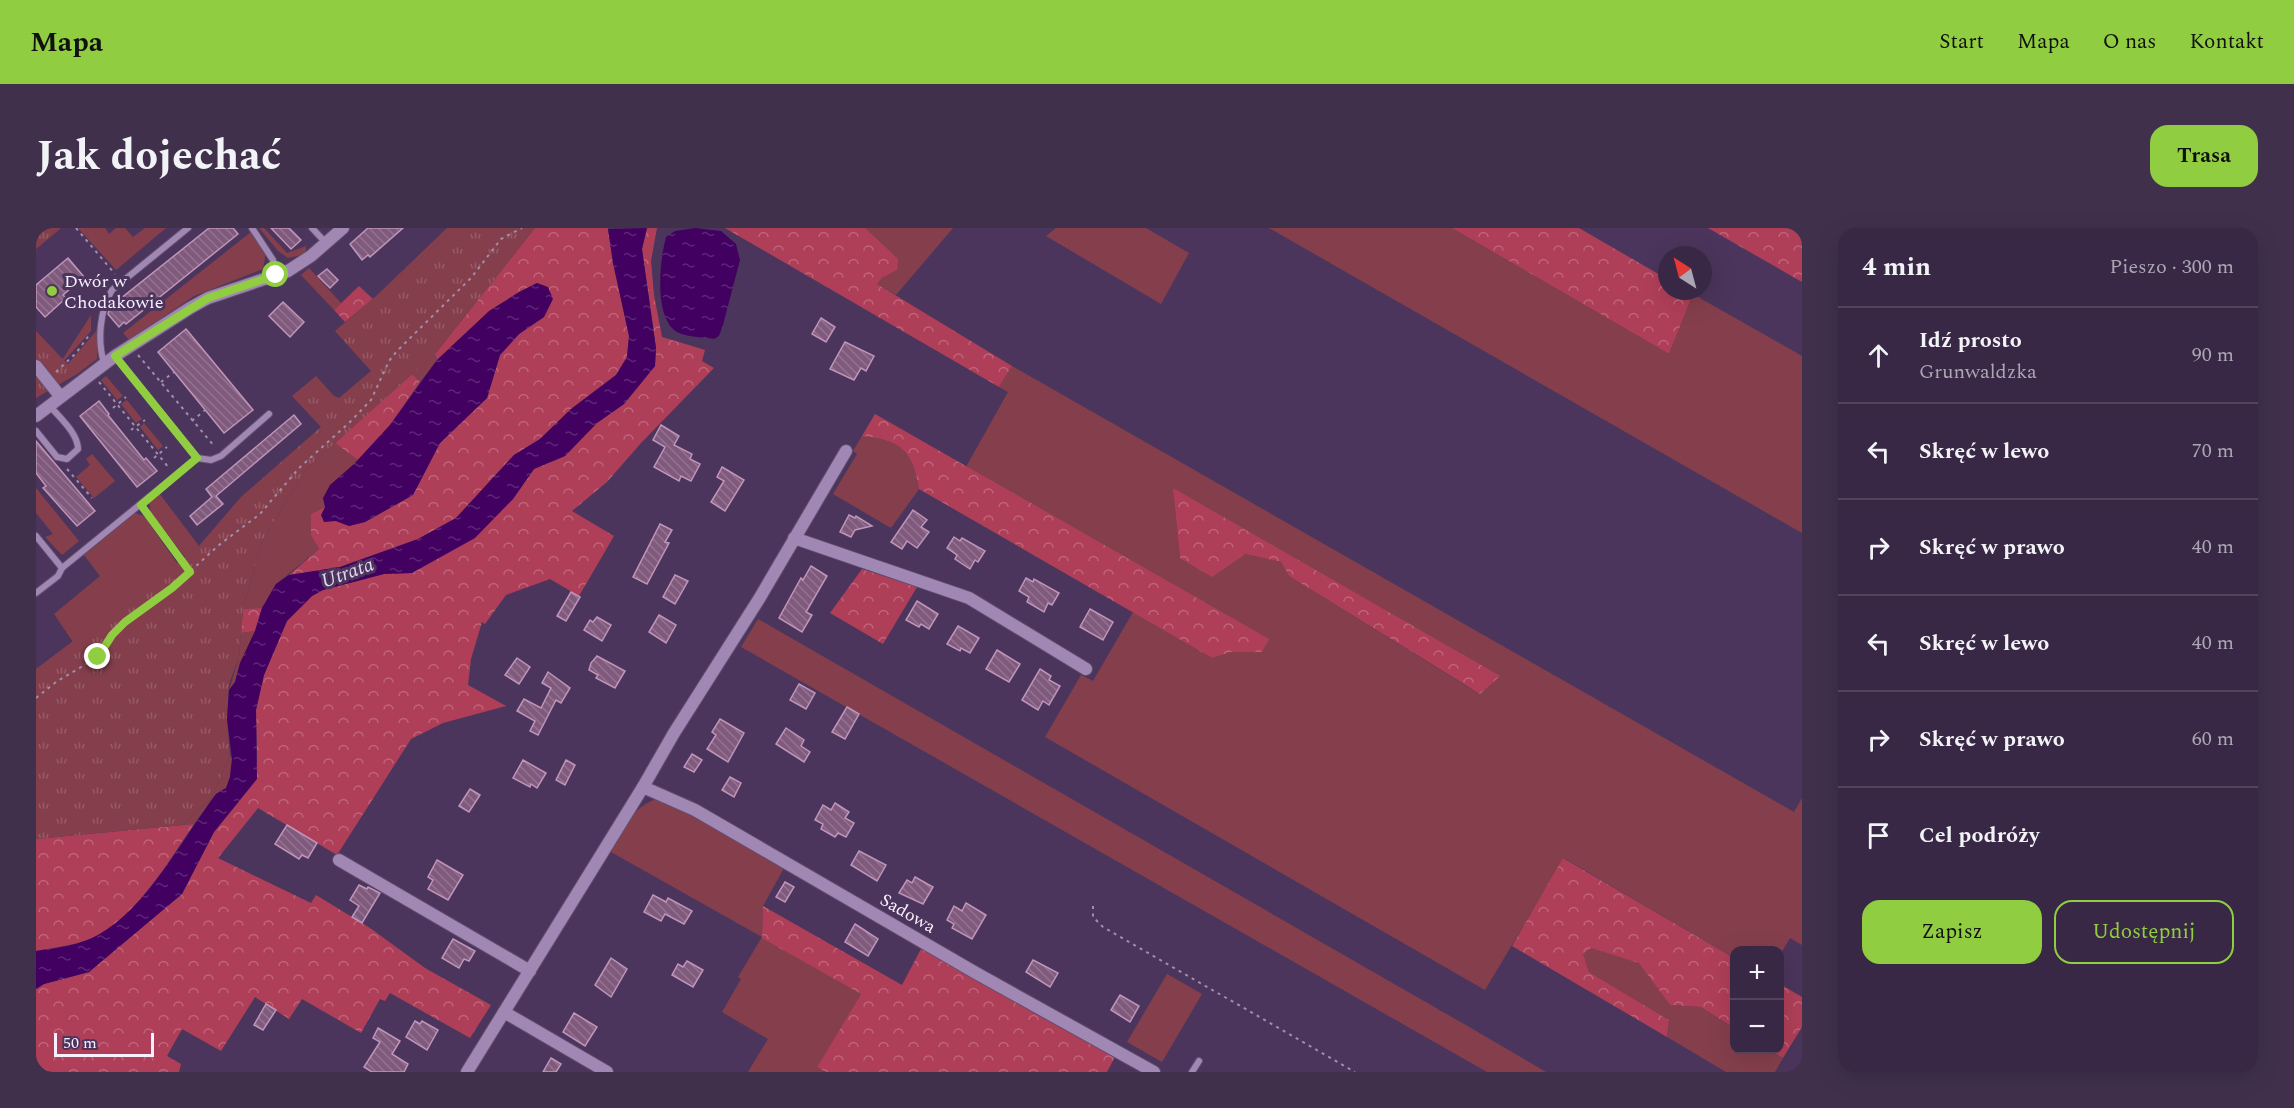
<!DOCTYPE html>
<html lang="pl">
<head>
<meta charset="utf-8">
<style>
	body { margin:0; font-family:Spectral,serif; background:#40304c; color:#f1f3f6 }
	.controls { position:absolute; right:18px; bottom:18px; display:grid; overflow:hidden; border-radius:12px; box-shadow:0 6px 24px #0002 }
	.controls button { width:54px; height:54px; display:grid; place-items:center; padding:0; border:0; border-bottom:2px solid #53445e; background:#392845; color:#f1f3f6; font:30px sans-serif }
	.compass { position:absolute; left:1622px; top:18px; width:54px; height:54px; border-radius:50%; background:#392845; box-shadow:0 6px 24px #0002; rotate:324deg }
	.scale { position:absolute; left:18px; bottom:15px; width:100px; box-sizing:border-box; padding-left:6px; border:3px solid #f8f0ff; border-top:0; font-size:16px; line-height:21px; white-space:nowrap; color:#f8f0ff; -webkit-text-stroke:4px #4c355c; paint-order:stroke }
	.stop { position:absolute; width:18px; height:18px; margin:-14px; border:4px solid #90cd41; border-radius:50%; background:#fff }
	.stop.end { background:#90cd41; border-color:#fff; box-shadow:0 2px 6px #0008 }
	.list { margin:0; padding:0; list-style:none }
	h2 { display:flex; justify-content:space-between; align-items:center; height:78px; margin:0; padding:0 24px; font-size:26px }
	h2 small { font-size:20px; font-weight:400; color:#aba6b3 }
	.list li { display:grid; grid-template-columns:39px 1fr auto; gap:18px; align-items:center; box-sizing:border-box; height:96px; padding:0 24px; border-top:2px solid #53445e }
	.list b { display:block; font-size:22px; white-space:nowrap }
	.list p { margin:0; font-size:20px; white-space:nowrap; color:#aba6b3 }
	.list em { font-size:20px; font-style:normal; color:#aba6b3 }
	.actions { display:flex; gap:12px; padding:18px 24px }
	.actions a { flex:1; padding:14px 0; border:2px solid #90cd41; border-radius:18px; text-align:center; font-size:21px; color:#90cd41 }
	.actions .main { background:#90cd41; color:#111 }
	.icon { flex:none; width:33px; height:33px; fill:none; stroke:currentColor; stroke-width:2; stroke-linecap:round; stroke-linejoin:round }
	.map { position:relative; flex:none; width:1766px; height:844px; overflow:hidden; border-radius:18px }
	header { display:flex; align-items:center; gap:36px; box-sizing:border-box; height:84px; padding:0 30px; background:#90cd41; color:#111 }
	header strong { font-size:28px }
	nav { display:flex; gap:33px; margin-inline-start:auto; font-size:21px }
	.intro { display:flex; align-items:center; justify-content:space-between; box-sizing:border-box; height:144px; padding:0 36px }
	h1 { margin:0; font-size:42px }
	.button { padding:15px 27px; border-radius:18px; background:#90cd41; color:#111; font-size:21px; font-weight:700 }
	main { display:flex; gap:36px; padding:0 36px }
	aside { flex:1; background:#392845; border-radius:18px; box-shadow:0 6px 24px #0002 }
	.map>svg:first-child { display:block }
	.grass { fill:#853f4c; fill-rule:evenodd }
	.forest { fill:url(#forest-crowns) }
	.park { fill:url(#park-tufts) }
	.water { fill:url(#water-ripples) }
	.building { fill:url(#building-back-hatch); stroke:#bf95ba; stroke-width:1.5 }
	.lines { fill:none; stroke-linecap:round; stroke-linejoin:round }
	.lane-casing { stroke:#614f6e; stroke-width:8 }
	.street-casing { stroke:#614f6e; stroke-width:14 }
	.path { stroke:#9f8faa; stroke-width:2; stroke-dasharray:3 4.5; stroke-linecap:butt }
	.lane { stroke:#a188b4; stroke-width:6 }
	.street { stroke:#a188b4; stroke-width:12 }
	.route { stroke:#90cd41; stroke-width:8 }
	.poi-dot { fill:#90cd41; stroke:#4c355c; stroke-width:2 }
	.labels { text-anchor:middle; stroke-width:6; stroke-linejoin:round; paint-order:stroke }
	.poi-label { font-size:18px; fill:#f8f0ff; stroke:#4c355c; text-anchor:start }
	.street-label { font-size:18px; fill:#f8f0ff; stroke:#4c355c }
	.water-label { font-size:20px; font-style:italic; fill:#e4d7ef; stroke:#4c355c }
</style>
</head>
<body>
<header>
<strong>Mapa</strong>
<nav><a>Start</a><a>Mapa</a><a>O nas</a><a>Kontakt</a></nav>
</header>
<div class="intro"><h1>Jak dojechać</h1><a class="button">Trasa</a></div>
<main>
<div class="map">
<svg width="1766" height="844" viewBox="0 0 1766 844">
	<defs>
		<pattern id="forest-crowns" width="20" height="18" patternUnits="userSpaceOnUse" patternTransform="scale(1.5)"><rect width="20" height="18" fill="#af3f58"/><path d="M2 6a3 3 0 1 1 6 0M12 15a3 3 0 1 1 6 0" fill="none" stroke="#bf6479"/></pattern>
		<pattern id="park-tufts" width="24" height="20" patternUnits="userSpaceOnUse" patternTransform="scale(1.5)"><rect width="24" height="20" fill="#853f4c"/><path d="M3 7l-1-3M5 7V3M7 7l1-3M15 17l-1-3M17 17v-4M19 17l1-3" fill="none" stroke="#975b67"/></pattern>
		<pattern id="water-ripples" width="26" height="14" patternUnits="userSpaceOnUse" patternTransform="scale(1.5)"><rect width="26" height="14" fill="#420160"/><path d="M2 4q2-2 4 0t4 0M15 11q2-2 4 0t4 0" fill="none" stroke="#5e2678"/></pattern>
		<pattern id="building-back-hatch" width="6" height="6" patternUnits="userSpaceOnUse" patternTransform="scale(1.5)"><rect width="6" height="6" fill="#805a7c"/><path d="M-1 5l2 2M0 0l6 6M5-1l2 2" fill="none" stroke="#937290"/></pattern>
	</defs>
	<rect width="100%" height="100%" fill="#4c355c"/>
	<!-- grass -->
	<g class="grass">
		<path d="M42,0h27l4,6 7,-6h9l8,9 12,-9h21l-50,42z"/>
		<path d="M223,0h5l23,25 19,-7v5l-4,4 -14,3 -10,-7z"/>
		<path d="M411,0h9l-83,71z"/>
		<path d="M829,0h88l-57,67 -19,-11 5,-6 15,-8z"/>
		<path d="M1020,0h90l43,25 -28,51 -115,-68z"/>
		<path d="M1233,0h183l217,126 24,-60 109,62v177z"/>
		<path d="M215,4l15,20 -3,17 -69,27 -65,44 -6,-7z"/>
		<path d="M273,40l32,35 -7,7 -33,-35z"/>
		<path d="M55,87v16l-27,30 -2,-1z"/>
		<path d="M61,102v29l-20,15 -10,-9z"/>
		<path d="M399,126l2,6 -17,22 -8,-8z"/>
		<path d="M976,138l782,446 8,-14v147l-12,-7 -10,17v-5h-46v8l-170,-100 -79,132 -440,-253 36,-62 12,6 40,-69 79,46 19,-6h31l6,-13 -302,-172 42,-75 -9,-5zM1137,260l306,206 -190,-118 -8,-14 -36,-8 -65,4z"/>
		<path d="M70,148l17,20 -6,4 -16,-20z"/>
		<path d="M91,172l15,19 -6,4 -15,-19z"/>
		<path d="M108,195l19,23 -5,4 -18,-23z"/>
		<path d="M826,208c38,4 51,14 57,53l-28,39 -58,-34 24,-40 -4,-3z"/>
		<path d="M299,215l23,17 -33,47 -14,7v21l8,14 -43,35 -14,24 -19,1 19,-68 44,-72z"/>
		<path d="M56,226l23,27 -21,17 -18,-21 14,-12 -4,-6z"/>
		<path d="M0,260l43,53 -17,14 -17,-18 8,-3 -17,-21z"/>
		<path d="M123,265l40,53 -14,11 -34,-44 -2,-11z"/>
		<path d="M99,285l9,3 33,47 -104,79 -19,-28 46,-38 -16,-21z"/>
		<path d="M722,391l706,405 82,48h-59l-746,-425z"/>
		<path d="M219,403l-15,32 -5,19 -6,8 10,-33 2,-24z"/>
		<path d="M194,527l2,4 -2,18 -4,11 -10,6 -22,30 -12,1 29,-26z"/>
		<path d="M621,571l9,1 118,68 -21,38 -1,31 99,57 -44,73 9,5h-78l20,-33 -46,-27 19,-33 -3,-2 24,-40 -151,-85c12,-21 21,-46 46,-53z"/>
		<path d="M1555,720l48,14 31,43 31,2 33,21v22h35l14,8 -8,14h-49l-59,-35 2,-17 -80,-48 -7,-18z"/>
		<path d="M1131,746l35,20 -40,68 -35,-20z"/>
	</g>
	<!-- forest -->
	<g class="forest">
		<path d="M499,0h73l5,35 16,73 -2,21 -11,18 -45,34 -31,30 -26,16 -58,63 -38,21 -78,28 -51,8 30,-26 -8,-14v-21l14,-7 11,14 13,5 16,-4 48,-27 27,-52 47,-45 13,-43 19,-21 25,-17 -7,-34c-41,20 -68,47 -100,77l-2,-6z"/>
		<path d="M611,0h10l-6,33 3,34 8,42 43,13 -3,11 12,7 -73,75 -34,39 -35,29 42,25 -35,60 -29,-17 -44,16 -21,29 -3,-2 -11,37 -3,26 38,21 -63,17 -32,16 -74,116 -79,-47 -40,50 93,45 5,-8 54,33 55,40 66,37 -21,33 -80,-45 -5,8 -5,-2 -19,34 -59,-34 -13,20 -34,-22 -34,54 -39,-22 -15,27 14,8 -2,8h-143v-83l8,-5 45,-12 93,-78 32,-62 26,-32 17,-39 -1,-51 8,-35 23,-54 25,-25 11,-6 61,-16 28,-1 101,-74 21,-30 31,-13 32,-33 27,-19 31,-38 1,-18 -14,-99z"/>
		<path d="M689,0h140l33,31 -1,11 -15,8 -5,6 135,82 -13,21z"/>
		<path d="M1416,0h127l88,51v12h22l4,3 -24,60z"/>
		<path d="M1672,0h94v54z"/>
		<path d="M323,58l14,13 -28,23 -11,-12z"/>
		<path d="M376,146l8,8 -30,43 -32,35 -23,-17z"/>
		<path d="M839,186l394,225 -7,13h-31l-19,6 -293,-169c-6,-39 -19,-49 -57,-53z"/>
		<path d="M1137,260l327,188 -20,18 -191,-118 -8,-14 -36,-8 -33,23 -32,-19z"/>
		<path d="M826,341l55,18 -34,57 -53,-31z"/>
		<path d="M226,380l-7,23 -14,2 2,-24z"/>
		<path d="M158,596c-27,39 -53,87 -96,111 -18,10 -41,12 -62,16v-112z"/>
		<path d="M1527,630l171,100v70l-33,-21 -31,-2 -31,-42 -48,-15 -8,6 6,18 80,48 -2,17 -155,-91z"/>
		<path d="M727,678l139,79 20,-38 193,110 -8,15h-281l-9,-5 44,-73 -99,-56z"/>
		<path d="M1744,756l22,13v30l-19,31 -14,-8h11z"/>
	</g>
	<!-- park -->
	<g class="park">
		<path d="M0,0h25l-25,21z"/>
		<path d="M420,0h79l-100,126 -129,115 -44,72 -19,68 -4,48 -10,27 -2,35 3,36 -19,44 -29,26 -146,14v-170l163,-123 42,-49 80,-70 -29,-31 24,-20 18,20 5,2 32,-27 -36,-40z"/>
		<path d="M0,103l41,43 -41,24z"/>
	</g>
	<!-- water -->
	<g class="water">
		<path d="M611,0l-5,21 14,99 -1,18 -31,38 -27,19 -32,33 -31,13 -21,30 -38,39 -63,35 -28,1 -61,16 -11,6 -25,25 -23,54 -8,35 1,69 -43,53 -32,62 -93,78 -45,12 -8,5v-38c21,-3 44,-6 62,-16 48,-26 85,-97 118,-141l10,-6 4,-11 2,-18 -5,-40 2,-29 6,-8 5,-19 15,-32 7,-23 14,-24 13,-9 51,-8 78,-28 38,-21 58,-63 26,-16 31,-30 45,-34 11,-18 2,-21 -16,-73 -5,-34z"/>
		<path d="M659,0l26,3 15,13 4,16 -17,65 -4,11 -5,3c-11,-2 -28,-2 -37,-7 -24,-15 -17,-73 -11,-95l9,-6z"/>
		<path d="M501,55l11,4 5,12 -9,18 -25,17 -19,21 -13,43 -47,45 -27,52 -48,27 -16,4 -13,-5 -12,1 -3,-7 4,-8 -2,-9 7,-13 24,-21 36,-39 47,-65 52,-49 30,-19z"/>
	</g>
	<!-- building -->
	<g class="building">
		<path d="M173,0h24l5,6 -112,90 -2,-2 -5,5 -11,-13 2,-7z"/>
		<path d="M235,0h18l12,12 -10,9z"/>
		<path d="M332,0h35l-33,29 -2,-2 -6,5 -12,-16z"/>
		<path d="M32,30l16,19 -21,18 3,3 -21,19 -9,-10v-22z"/>
		<path d="M291,41l11,11 -8,8 -12,-12z"/>
		<path d="M247,74l21,20 -14,15 -21,-21z"/>
		<path d="M785,90l14,9 -9,15 -14,-8z"/>
		<path d="M150,101l67,81 -29,23 -66,-81z"/>
		<path d="M809,114l29,14 -8,15 -5,-3 -7,12 -24,-11z"/>
		<path d="M63,173l10,13 -1,1 36,45 2,-2 11,13 -20,16 -57,-71z"/>
		<path d="M258,187l7,9 -85,72 7,8 -26,21 -7,-9 22,-19 -6,-8z"/>
		<path d="M625,197l18,11 -5,9 18,9 -2,5 10,5 -9,17 -10,-5 -2,5 -25,-14 11,-20 -12,-7z"/>
		<path d="M0,213l59,70 -18,15 -34,-38 3,-2 -10,-13z"/>
		<path d="M686,239l22,13 -19,31 -14,-9 13,-21 -7,-4z"/>
		<path d="M877,282l14,10 -6,7 8,5 -12,16 -10,-7 -5,8 -11,-7z"/>
		<path d="M813,287l6,3 1,-2 16,10 -17,4 -4,7 -11,-5z"/>
		<path d="M624,296l12,6 -7,12 4,1 -22,41 -14,-7z"/>
		<path d="M918,309l6,4 2,-3 23,13 -7,11 -3,-2 -5,9 -15,-10 2,-4 -10,-7z"/>
		<path d="M775,338l16,10 -21,36 6,3 -10,17 -23,-14 22,-40 2,2z"/>
		<path d="M639,347l13,6 -13,23 -12,-7z"/>
		<path d="M990,350l7,4 1,-3 25,14 -7,12 -4,-2 -4,9 -17,-10 2,-5 -10,-6z"/>
		<path d="M535,364l9,5 -14,24 -9,-5z"/>
		<path d="M881,373l21,13 -9,15 -8,-5 -2,3 -13,-7z"/>
		<path d="M1054,381l23,13 -10,18 -23,-13z"/>
		<path d="M623,387l17,10 -10,18 -17,-11z"/>
		<path d="M561,389l14,8 -9,16 -18,-11 6,-10 3,2z"/>
		<path d="M922,398l21,12 -9,15 -9,-5 -1,3 -13,-7z"/>
		<path d="M961,422l23,14 -11,18 -23,-13z"/>
		<path d="M561,428l28,15 -10,17 -19,-10 2,-3 -9,-5 2,-7z"/>
		<path d="M481,430l13,9 -11,17 -14,-9z"/>
		<path d="M1004,441l11,7 -2,4 11,6 -11,19 -6,-4 -5,9 -16,-10z"/>
		<path d="M512,444l22,16 -9,15 -5,-3 -18,35 -8,-4 5,-10 -18,-10 7,-12 17,9 10,-20 -9,-5z"/>
		<path d="M763,456l16,9 -9,16 -16,-9z"/>
		<path d="M811,479l12,7 -14,25 -13,-7z"/>
		<path d="M684,491l24,14 -16,29 -21,-13 9,-14 -4,-3z"/>
		<path d="M750,500l18,12 -3,6 9,6 -6,10 -28,-18z"/>
		<path d="M656,526l10,6 -8,12 -10,-5z"/>
		<path d="M487,532l23,13 -9,15 -6,-4 -1,3 -17,-9z"/>
		<path d="M530,532l9,5 -10,20 -9,-5z"/>
		<path d="M694,549l11,6 -7,14 -12,-7z"/>
		<path d="M434,561l10,6 -11,17 -10,-6z"/>
		<path d="M799,575l14,9 -4,6 9,5 -8,14 -8,-4 -3,4 -14,-8 2,-5 -8,-4 8,-15 8,5z"/>
		<path d="M251,597l30,18 -9,15 -6,-3 -3,4 -24,-15z"/>
		<path d="M823,623l27,14 -9,16 -26,-16z"/>
		<path d="M401,632l26,15 -15,25 -20,-11 5,-9 -5,-3z"/>
		<path d="M879,649l18,10 -10,17 -24,-11 8,-13 5,3z"/>
		<path d="M749,654l9,5 -9,15 -9,-5z"/>
		<path d="M323,657l8,4 1,-2 12,6 -18,30 -10,-6 7,-11 -9,-6z"/>
		<path d="M617,667l13,7 2,-4 24,13 -8,13 -19,-10 -4,7 -17,-9z"/>
		<path d="M930,675l20,12 -14,24 -20,-11 2,-4 -7,-4 7,-14 8,5z"/>
		<path d="M819,696l23,15 -10,17 -23,-14z"/>
		<path d="M417,711l22,12 -6,10 -5,-2 -5,9 -17,-10z"/>
		<path d="M575,730l16,11 -16,28 -16,-12z"/>
		<path d="M997,732l25,13 -8,14 -24,-15z"/>
		<path d="M651,733l16,9 -10,17 -21,-12 6,-11 5,3z"/>
		<path d="M1084,767l19,11 -9,16 -19,-12z"/>
		<path d="M230,776l10,6 -13,20 -9,-5z"/>
		<path d="M538,785l23,14 -12,19 -22,-14z"/>
		<path d="M379,793l5,3 2,-3 16,9 -11,20 -21,-13z"/>
		<path d="M342,800l22,13 -8,13 16,10 -4,8h-32l-8,-5 16,-25 -7,-4z"/>
		<path d="M515,830l10,6 -5,8h-13z"/>
	</g>
	<g class="lines">
		<!-- lane casing -->
		<g class="lane-casing">
			<g id="lane">
				<path d="M216,0l21,32 3,14"/>
				<path d="M276,0l14,15"/>
				<path d="M79,128l82,102 14,2 10,-4 48,-42"/>
				<path d="M68,135c-7,-23 -4,-53 8,-73l76,-62"/>
				<path d="M0,203l21,26 10,2 11,-10c0,-16 -19,-32 -29,-44"/>
				<path d="M0,308l26,32"/>
				<path d="M0,365l22,-17 4,-8 135,-110"/>
				<path d="M1156,844l7,-11"/>
			</g>
		</g>
		<!-- street casing -->
		<g class="street-casing">
			<g id="street">
				<path d="M0,138l24,30"/>
				<path d="M0,188l79,-60 75,-48 18,-10 80,-27 23,-15 32,-28"/>
				<path d="M758,310l175,60 117,71"/>
				<path d="M607,559l52,23 281,163 178,99"/>
				<path d="M303,632l191,111"/>
				<path d="M468,784l103,60"/>
				<path d="M431,844l176,-285 31,-54 85,-134 87,-148"/>
			</g>
		</g>
		<!-- path -->
		<g class="path">
			<path d="M40,0l39,46"/>
			<path d="M0,5l8,-5"/>
			<path d="M102,127l77,92"/>
			<path d="M20,144l20,-19 14,-19"/>
			<path d="M63,154l70,86"/>
			<path d="M125,154l13,-10"/>
			<path d="M77,180l13,-11"/>
			<path d="M156,193l13,-11"/>
			<path d="M95,202l14,-10"/>
			<path d="M118,230l13,-11"/>
			<path d="M31,241l25,29"/>
			<path d="M109,283l45,61"/>
			<path d="M0,470l20,-16 42,-25 14,-22 13,-13 47,-34 47,-43 41,-31 39,-46 50,-45 22,-23 18,-39 8,-10 74,-73 30,-39 21,-11"/>
			<path d="M1057,678v11l10,10 252,145"/>
		</g>
		<!-- lane -->
		<use href="#lane" class="lane"/>
		<!-- street -->
		<use href="#street" class="street"/>
	</g>
	<g class="lines">
		<!-- route -->
		<path class="route" d="M62,429l14,-22 13,-13 47,-34 18,-16 -49,-67 56,-47 -82,-102 93,-58 68,-23"/>
	</g>
	<!-- markers -->
	<circle class="poi-dot" cx="16" cy="63" r="6"/>
	<g class="labels">
		<!-- poi labels -->
		<g class="poi-label">
			<text x="28" y="59">Dwór w<tspan x="28" dy="21">Chodakowie</tspan></text>
		</g>
		<!-- street labels -->
		<g class="street-label">
			<text transform="translate(872 685) rotate(30)" y="6">Sadowa</text>
		</g>
		<!-- water labels -->
		<g class="water-label">
			<text transform="translate(311 344) rotate(-20)" y="7">Utrata</text>
		</g>
	</g>
</svg>
<div class="controls">
<button>+</button>
<button>−</button>
</div>
<svg class="compass" viewBox="-18 -18 36 36"><path d="M0-13l5 13h-10z" fill="#e53935"/><path d="M0 13l5-13h-10z" fill="#aba6b3"/></svg>
<div class="scale">50 m</div>
<div class="stop" style="left:240px;top:47px"></div>
<div class="stop end" style="left:62px;top:429px"></div>
</div>
<aside>
<h2>4 min<small>Pieszo · 300 m</small></h2>
<ul class="list">
<li><svg class="icon" aria-label="ahead" viewBox="0 0 24 24"><path d="M12 20V5M6 11l6-6 6 6"/></svg><div><b>Idź prosto</b><p>Grunwaldzka</p></div><em>90 m</em></li>
<li><svg class="icon" aria-label="left" viewBox="0 0 24 24"><path d="M17 20v-9H6M10 6l-5 5 5 5"/></svg><div><b>Skręć w lewo</b></div><em>70 m</em></li>
<li><svg class="icon" aria-label="right" viewBox="0 0 24 24"><path d="M7 20v-9h11M14 6l5 5-5 5"/></svg><div><b>Skręć w prawo</b></div><em>40 m</em></li>
<li><svg class="icon" aria-label="left" viewBox="0 0 24 24"><path d="M17 20v-9H6M10 6l-5 5 5 5"/></svg><div><b>Skręć w lewo</b></div><em>40 m</em></li>
<li><svg class="icon" aria-label="right" viewBox="0 0 24 24"><path d="M7 20v-9h11M14 6l5 5-5 5"/></svg><div><b>Skręć w prawo</b></div><em>60 m</em></li>
<li><svg class="icon" aria-label="arrive" viewBox="0 0 24 24"><path d="M6 21V4h12l-3 4 3 4H6"/></svg><div><b>Cel podróży</b></div></li>
</ul>
<div class="actions"><a class="main">Zapisz</a><a>Udostępnij</a></div>
</aside>
</main>
</body>
</html>
